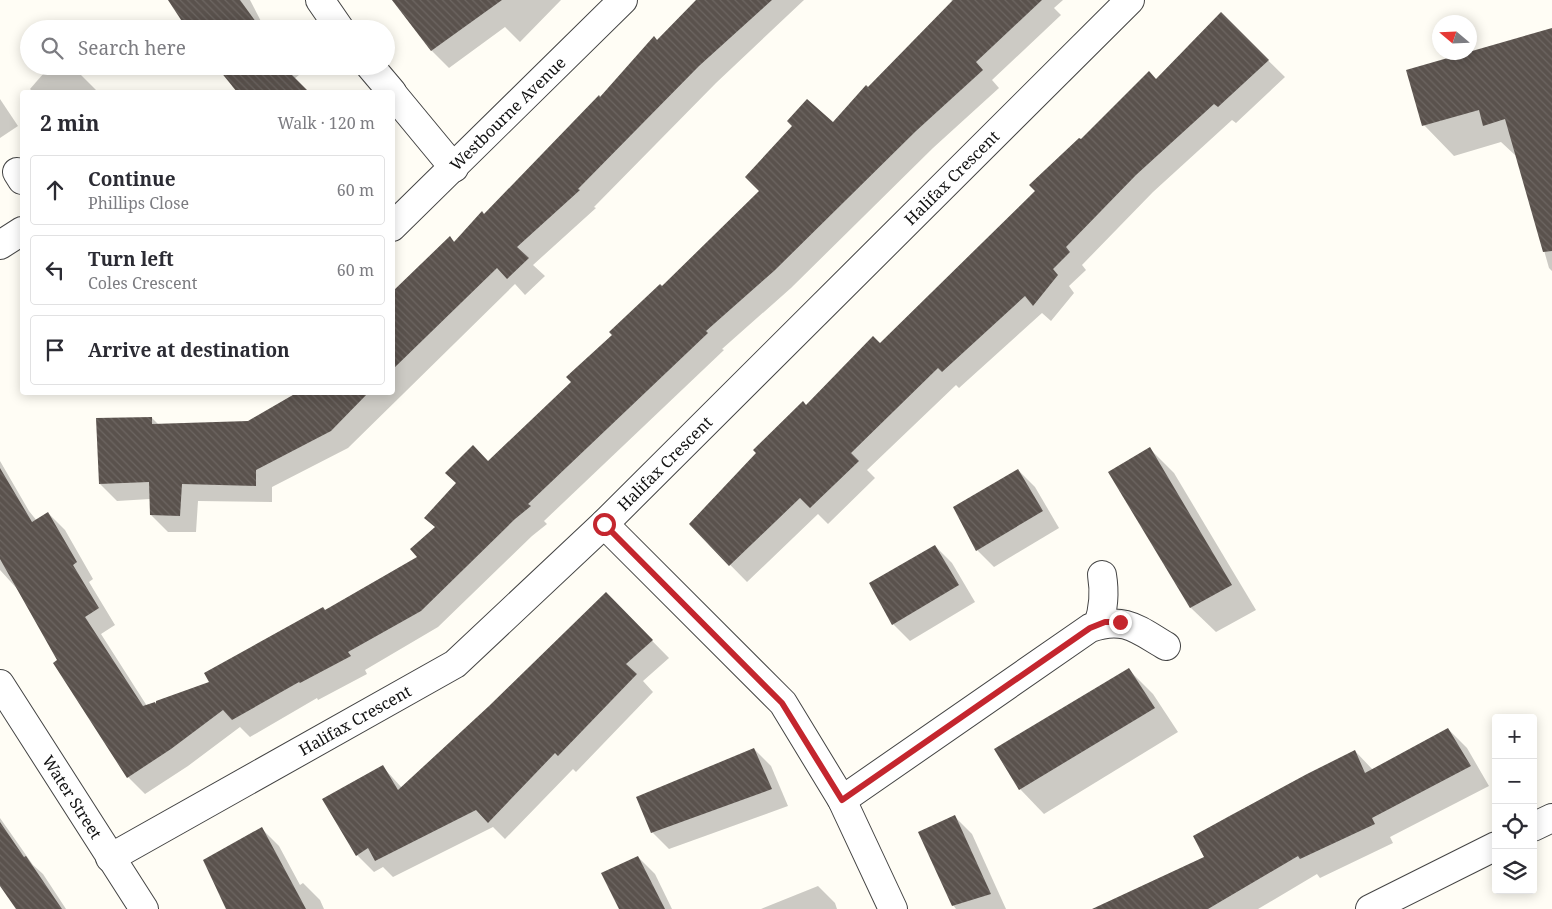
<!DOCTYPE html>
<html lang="en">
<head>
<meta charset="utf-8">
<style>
	body { margin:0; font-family:"Noto Serif",serif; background:#f7f7f7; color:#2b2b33 }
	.controls { position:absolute; right:15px; bottom:15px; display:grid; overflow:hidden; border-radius:5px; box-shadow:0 2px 12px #0003 }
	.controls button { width:45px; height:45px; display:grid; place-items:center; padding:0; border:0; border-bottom:1px solid #e1e1e2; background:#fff; color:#2b2b33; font:25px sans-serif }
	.compass { position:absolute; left:1432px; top:15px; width:45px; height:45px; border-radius:50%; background:#fff; box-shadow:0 2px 12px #0003; rotate:289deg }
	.stop { position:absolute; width:15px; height:15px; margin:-11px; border:4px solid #c4262e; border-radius:50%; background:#fff }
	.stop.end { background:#c4262e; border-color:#fff; box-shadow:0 1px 5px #0008 }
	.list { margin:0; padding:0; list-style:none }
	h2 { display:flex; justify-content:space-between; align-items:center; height:65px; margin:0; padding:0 20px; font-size:21px }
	h2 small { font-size:16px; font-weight:400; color:#7c7c81 }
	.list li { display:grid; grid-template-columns:32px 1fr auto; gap:15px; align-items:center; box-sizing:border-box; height:70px; margin:0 10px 10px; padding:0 10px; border:1px solid #e1e1e2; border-radius:5px }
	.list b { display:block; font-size:19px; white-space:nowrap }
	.list p { margin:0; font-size:16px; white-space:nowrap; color:#7c7c81 }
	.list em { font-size:16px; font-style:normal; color:#7c7c81 }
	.icon { flex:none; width:28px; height:28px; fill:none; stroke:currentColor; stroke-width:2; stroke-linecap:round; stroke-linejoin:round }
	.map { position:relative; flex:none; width:1552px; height:909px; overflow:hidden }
	.search { position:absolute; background:#fff; box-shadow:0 2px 12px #0003; left:20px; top:20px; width:375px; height:55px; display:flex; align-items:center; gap:12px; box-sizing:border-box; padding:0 18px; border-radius:28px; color:#7c7c81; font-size:19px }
	.panel { position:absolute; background:#fff; box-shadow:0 2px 12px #0003; left:20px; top:90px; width:375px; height:305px; border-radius:5px }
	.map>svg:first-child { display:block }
	.shadow { fill:#0003 }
	.building { fill:url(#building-back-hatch) }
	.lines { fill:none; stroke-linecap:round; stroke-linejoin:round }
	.minor-casing { stroke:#444; stroke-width:30 }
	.tertiary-casing { stroke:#444; stroke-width:30 }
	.minor { stroke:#fff; stroke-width:28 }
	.tertiary { stroke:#fff; stroke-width:28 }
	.route { stroke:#c4262e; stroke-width:6 }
	.labels { text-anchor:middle; stroke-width:5; stroke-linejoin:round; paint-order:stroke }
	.street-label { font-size:16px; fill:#111; stroke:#fff }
</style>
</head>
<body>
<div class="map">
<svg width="1552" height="909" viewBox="0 0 1552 909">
	<defs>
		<pattern id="building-back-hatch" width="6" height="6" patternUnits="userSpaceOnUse" patternTransform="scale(1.25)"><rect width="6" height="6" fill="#5a524d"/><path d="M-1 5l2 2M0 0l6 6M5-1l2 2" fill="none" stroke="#6d6662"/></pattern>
	</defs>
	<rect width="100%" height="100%" fill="#fffdf5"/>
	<!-- shadow -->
	<g class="shadow">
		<path d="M169,0h81l15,29h-76z"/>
		<path d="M392,0h169l-41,42 -15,-15 -56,41 -17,-17z"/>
		<path d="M698,0h106l-88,83 -122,124 2,1 -63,57 12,11 -20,19 -10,-11 -167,164 -76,39v15l-74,-1 -2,31h-28l-17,-17 -1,-16 -33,2 -17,-17 52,-66 7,7 89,-3 53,-30h91v-98l58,-56 5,4 29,-26z"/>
		<path d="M951,0h112l-9,8 7,7 -69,65 7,8 -66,60 -142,140 -69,61 2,1 -180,171 3,3 -15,12 -94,91 -73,43 2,4 -49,26 -1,-2 -67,39 -10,-10 -52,39 -43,28 -17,-17 -108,-185 -20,-22v-109l29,50 8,10 11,-8 17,17 28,49 -4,3 26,43 -14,9 46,72 8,-3 3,3 53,-23 114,-71 94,-55 17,-30 53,-64 83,-81 90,-94 172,-164 119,-122z"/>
		<path d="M1221,14l64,63 -49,46 -4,-3 -79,72 -71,73 4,5 -17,16 5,7 -23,28 -9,-8 -83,75 -3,-3 -89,85 8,8 -47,46 -10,-10 -71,68 -57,-58 117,-118 73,-62 156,-153 45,-50 75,-61z"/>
		<path d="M1552,29v242l-3,-3 -32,-113h-2l-14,-13 -47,14 -30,-31z"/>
		<path d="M50,66h22l26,26h-65l-3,-3z"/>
		<path d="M218,66h74l7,9 -5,4 14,13h-69z"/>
		<path d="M0,99l18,27 -18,12z"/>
		<path d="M1149,448l25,25 82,137 -40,22 -25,-24 -82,-136z"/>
		<path d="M1018,470l17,17 24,41 -65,39 -17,-17z"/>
		<path d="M935,546l17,17 23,39 -65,39 -17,-17z"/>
		<path d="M606,594l63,64 -26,23 10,11 -77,80 -3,-3 -68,70 -12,-12 -100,50 -10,-10 -9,5 -17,-17 26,-88 19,21 88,-81z"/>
		<path d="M1129,670l24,24 25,38 -134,82 -24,-25z"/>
		<path d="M1448,729l19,19 22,38 -99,51 3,6 -73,35 -3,-4 -59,35h-163l111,-51 -11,-22 34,-20 126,-65 18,19z"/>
		<path d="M754,749l17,17 17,40 -119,43 -17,-17z"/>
		<path d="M955,817l17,17 34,75h-50l-3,-4z"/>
		<path d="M0,818l33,47 10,9 23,35h-49l-17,-25z"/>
		<path d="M262,829l17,17 21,39 3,-2 17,17 4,9h-94z"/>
		<path d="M638,857l17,17 17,35h-52z"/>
		<path d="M818,886l17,17 2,6h-76z"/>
	</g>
	<!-- building -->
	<g class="building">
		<path d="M168,0h72l21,29h-74z"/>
		<path d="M392,0h110l-71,51z"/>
		<path d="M696,0h76l-73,66 -121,123 2,1 -63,57 12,11 -22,21 -10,-11 -105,102v-78l58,-56 4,6 28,-31 2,3 115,-119 1,2 54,-61 3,4z"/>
		<path d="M953,0h89l-66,62 7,8 -67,61 -142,140 -68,60 2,2 -180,171 3,2 -16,13 -94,92 -73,41 3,4 -51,27 -1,-1 -67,38 -9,-10 -52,39 -44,29 -74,-115 4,-3 -57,-101v-91l32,54 16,-10 29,50 -4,3 26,43 -14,9 58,89 12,-4 1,2v-3l53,-19 -5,-9 119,-66 2,3 92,-53 -7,-8 25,-22 -11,-9 32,-35 -11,-10 28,-28 15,16 83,-79 -5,-5 46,-42 -3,-3 51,-48 2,2 97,-95 -14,-14 47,-51 -5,-5 20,-22 26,23 33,-37 2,2z"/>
		<path d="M1221,12l48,48 -51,47 -4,-3 -78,71 -70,72 4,5 -17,17 5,6 -25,31 -8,-10 -83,76 -4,-4 -87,85 8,8 -49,47 -10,-10 -71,68 -40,-42 67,-71 -3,-3 50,-49 3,4 67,-69 7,7 155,-152 -6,-6 50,-47 2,1 68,-68 7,8z"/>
		<path d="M1552,28v223l-9,1 -38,-133 -22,7 -4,-16 -57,16 -16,-56z"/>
		<path d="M216,66h67l26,26h-72z"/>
		<path d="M298,392h71l-38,39 -75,39v16l-74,-2 -2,32 -30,-1 -1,-33 -50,2 -3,-66 56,-1v7l96,-3z"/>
		<path d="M1150,447l82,138 -42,23 -82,-136z"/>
		<path d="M1018,469l25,42 -67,40 -23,-44z"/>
		<path d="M935,545l24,40 -67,40 -23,-42z"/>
		<path d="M606,592l47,48 -27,24 11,10 -79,82 -3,-3 -67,70 -12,-13 -101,51 -7,-13 -12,8 -34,-57 61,-34 15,25 91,-84z"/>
		<path d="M1129,668l26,40 -136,82 -25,-41z"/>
		<path d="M1448,728l23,38 -99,52 3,6 -75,35 -2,-3 -90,53h-116l112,-52 -11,-21 114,-62 48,-24 10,23z"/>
		<path d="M754,748l18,41 -121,44 -15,-36z"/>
		<path d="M955,815l36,79 -39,12 -34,-74z"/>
		<path d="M0,822l24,35 2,-1 36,53h-46l-16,-23z"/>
		<path d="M262,827l44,82h-80l-23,-49z"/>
		<path d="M638,856l27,53h-46l-18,-36z"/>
	</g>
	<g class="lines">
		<!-- minor casing -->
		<g class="minor-casing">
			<g id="minor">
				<path d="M320,0l20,29"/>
				<path d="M370,66l22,26"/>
				<path d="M392,93l62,75"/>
				<path d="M17,172l5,8"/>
				<path id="s1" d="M392,227l231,-227"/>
				<path d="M0,245l22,-14"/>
				<path d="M604,524l179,179 59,97 51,109"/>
				<path d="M1098,625c6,-17 7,-32 4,-50"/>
				<path id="s2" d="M0,684l144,225"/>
				<path d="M842,800l248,-172c34,-12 47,1 76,18"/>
				<path id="s3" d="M110,858l345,-194 149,-140 526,-524"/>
			</g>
		</g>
		<!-- tertiary casing -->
		<g class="tertiary-casing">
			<g id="tertiary">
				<path d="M1533,827l19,-9"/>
				<path d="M1370,909l126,-63"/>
			</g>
		</g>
		<!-- minor -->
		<use href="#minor" class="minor"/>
		<!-- tertiary -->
		<use href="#tertiary" class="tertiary"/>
	</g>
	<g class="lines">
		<!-- route -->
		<path class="route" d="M604,524l178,179 60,97 248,-172 15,-6h15"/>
	</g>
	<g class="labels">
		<!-- street labels -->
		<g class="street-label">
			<text dy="6" stroke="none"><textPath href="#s1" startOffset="162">Westbourne Avenue</textPath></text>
			<text dy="6" stroke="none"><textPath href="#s3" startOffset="1091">Halifax Crescent</textPath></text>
			<text dy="6" stroke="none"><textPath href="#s3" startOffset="686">Halifax Crescent</textPath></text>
			<text dy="6" stroke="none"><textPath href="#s3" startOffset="281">Halifax Crescent</textPath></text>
			<text dy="6" stroke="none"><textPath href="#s2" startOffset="134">Water Street</textPath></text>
		</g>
	</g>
</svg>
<div class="controls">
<button>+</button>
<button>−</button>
<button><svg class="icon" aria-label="locate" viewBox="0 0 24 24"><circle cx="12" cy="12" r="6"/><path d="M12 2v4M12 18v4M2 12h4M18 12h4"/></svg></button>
<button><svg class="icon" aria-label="layers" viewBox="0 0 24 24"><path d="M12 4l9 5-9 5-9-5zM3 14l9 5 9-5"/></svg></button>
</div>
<svg class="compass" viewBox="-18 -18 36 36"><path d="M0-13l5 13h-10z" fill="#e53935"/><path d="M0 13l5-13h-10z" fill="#7c7c81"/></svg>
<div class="stop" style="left:604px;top:524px"></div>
<div class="stop end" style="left:1120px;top:622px"></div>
<div class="search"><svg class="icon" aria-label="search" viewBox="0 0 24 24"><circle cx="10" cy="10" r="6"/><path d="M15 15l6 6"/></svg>Search here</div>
<section class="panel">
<h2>2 min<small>Walk · 120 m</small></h2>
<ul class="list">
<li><svg class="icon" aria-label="ahead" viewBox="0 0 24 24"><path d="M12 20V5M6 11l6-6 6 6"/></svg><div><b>Continue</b><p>Phillips Close</p></div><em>60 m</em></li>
<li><svg class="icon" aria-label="left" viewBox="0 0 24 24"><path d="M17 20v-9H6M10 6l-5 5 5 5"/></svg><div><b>Turn left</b><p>Coles Crescent</p></div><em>60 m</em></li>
<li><svg class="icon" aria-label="arrive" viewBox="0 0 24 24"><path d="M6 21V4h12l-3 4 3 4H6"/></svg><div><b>Arrive at destination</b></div></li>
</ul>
</section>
</div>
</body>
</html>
